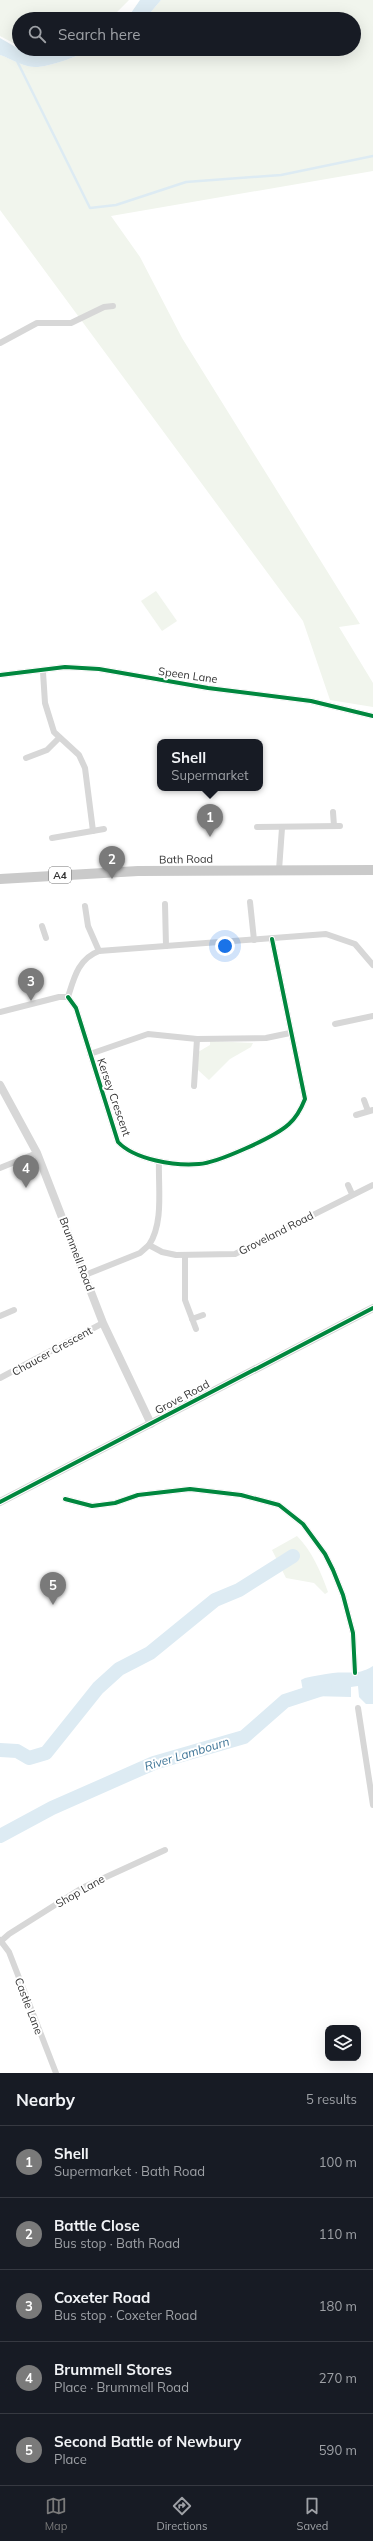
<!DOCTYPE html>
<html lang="en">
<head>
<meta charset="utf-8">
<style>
	body { margin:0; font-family:Mulish,sans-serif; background:#20242c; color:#f1f3f6 }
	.controls { position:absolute; right:12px; bottom:12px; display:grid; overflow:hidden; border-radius:8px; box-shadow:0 4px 16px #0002 }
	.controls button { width:36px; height:36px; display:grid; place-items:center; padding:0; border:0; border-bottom:1px solid #363941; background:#171b24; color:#f1f3f6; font:20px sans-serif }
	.you { position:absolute; left:225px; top:946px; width:14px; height:14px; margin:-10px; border:3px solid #fff; border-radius:50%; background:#1a73e8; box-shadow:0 0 0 6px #1a73e833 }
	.badge { display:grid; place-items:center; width:26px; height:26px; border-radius:50%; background:#7a7a7a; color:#fff; font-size:13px; font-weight:700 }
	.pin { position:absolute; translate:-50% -33px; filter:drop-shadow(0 1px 2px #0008) }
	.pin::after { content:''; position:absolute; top:21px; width:14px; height:12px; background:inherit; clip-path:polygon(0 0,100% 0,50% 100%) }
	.popup { position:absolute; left:157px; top:739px; width:106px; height:52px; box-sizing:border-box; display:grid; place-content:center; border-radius:8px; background:#171b24; filter:drop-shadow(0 1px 3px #0005); font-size:13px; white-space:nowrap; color:#9ea1a6 }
	.popup b { font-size:15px; color:#f1f3f6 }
	.popup::after { content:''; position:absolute; left:50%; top:100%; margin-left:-8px; border:8px solid transparent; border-top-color:#171b24 }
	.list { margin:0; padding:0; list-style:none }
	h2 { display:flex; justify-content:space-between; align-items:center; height:52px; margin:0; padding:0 16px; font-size:17px }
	h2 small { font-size:13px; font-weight:400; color:#9ea1a6 }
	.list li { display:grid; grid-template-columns:26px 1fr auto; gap:12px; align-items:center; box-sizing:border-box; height:72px; padding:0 16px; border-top:1px solid #363941 }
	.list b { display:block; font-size:15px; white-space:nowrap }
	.list p { margin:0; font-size:13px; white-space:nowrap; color:#9ea1a6 }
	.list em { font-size:13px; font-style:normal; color:#9ea1a6 }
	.icon { flex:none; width:22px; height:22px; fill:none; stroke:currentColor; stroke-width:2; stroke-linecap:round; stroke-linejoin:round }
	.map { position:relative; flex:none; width:373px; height:2073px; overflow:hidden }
	.search { position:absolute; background:#171b24; box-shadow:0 4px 16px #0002; left:12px; right:12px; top:12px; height:44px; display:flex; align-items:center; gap:10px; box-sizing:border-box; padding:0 14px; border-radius:22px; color:#9ea1a6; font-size:15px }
	.sheet { height:412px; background:#171b24 }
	nav { display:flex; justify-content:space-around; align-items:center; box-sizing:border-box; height:56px; border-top:1px solid #363941; background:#171b24; font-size:11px; color:#9ea1a6 }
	nav a { display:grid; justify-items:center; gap:2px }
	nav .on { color:#7a7a7a }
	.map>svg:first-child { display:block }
	.green { fill:#f1f5ed }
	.water { fill:#ddebf3 }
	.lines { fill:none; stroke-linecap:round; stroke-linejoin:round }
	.stream { stroke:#ddebf3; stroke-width:2.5 }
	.river { stroke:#ddebf3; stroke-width:14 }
	.minor { stroke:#d7d7d7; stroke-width:6 }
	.tertiary { stroke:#d7d7d7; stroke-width:8 }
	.primary { stroke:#cacaca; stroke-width:10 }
	.cycleway-casing { stroke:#fff; stroke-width:6 }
	.cycleway { stroke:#00873e; stroke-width:4 }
	.labels { text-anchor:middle; stroke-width:4; stroke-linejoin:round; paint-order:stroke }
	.shield { fill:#fff; stroke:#707070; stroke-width:1 }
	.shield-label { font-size:10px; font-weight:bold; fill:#333 }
	.street-label { font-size:11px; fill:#333; stroke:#fff }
	.water-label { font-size:12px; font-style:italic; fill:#3f7597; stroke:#fff }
</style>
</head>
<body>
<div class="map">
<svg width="373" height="2073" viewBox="0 0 373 2073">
	<rect width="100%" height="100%" fill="#fff"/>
	<!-- green -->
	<g class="green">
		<path d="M0,0h129l-14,14 -11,5h-85v27l-19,-10z"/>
		<path d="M161,0h212v171l-262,45 29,41 42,81 178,286 -21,3 34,56v24l-43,-7 -27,-79 -303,-411v-155c12,4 24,13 38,12 18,-2 39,-11 56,-18h260v-30h-209z"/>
		<path d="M156,591l21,30 -15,10 -21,-30z"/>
		<path d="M210,1041l43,2 -2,4 -21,12 -21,21 -11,-10v-18l12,-7z"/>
		<path d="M297,1536c15,15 24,36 31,56l-3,2 -11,-11 -28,-5 -14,-28z"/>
	</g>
	<!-- water -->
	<g class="water">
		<path d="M140,0h21l-16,19h-25l11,-6z"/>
		<path d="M0,38l19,11h74c-16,7 -37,16 -55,18 -14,1 -26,-8 -38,-12z"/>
		<path d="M373,1666v38h-7l-7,-7 -1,-11 -7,1v10l-39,-1 -9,-5 -2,-11 4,-2c9,-2 19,-4 28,-5 17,-2 24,3 40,-7z"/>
	</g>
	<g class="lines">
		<!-- stream -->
		<path class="stream" d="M17,61l73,147 26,-3 70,-23 95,-7 92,-19"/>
		<!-- river -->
		<g class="river">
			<path d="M0,1750l17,1 12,7 17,-5 52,-65 21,-19 31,-16 65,-53 24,-10 54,-34"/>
			<path d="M0,1836l52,-28 102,-45 90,-26 41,-36 40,-13"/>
		</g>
		<!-- minor -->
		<g class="minor">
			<path d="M0,343l37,-20h34l33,-16 9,-1"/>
			<path d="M43,672l2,31 9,29 25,23 6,13 8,63"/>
			<path d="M0,675l65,-8 34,2 109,19 103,13 62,15"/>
			<path d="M26,758l21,-8 12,-12"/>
			<path d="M333,812l1,14"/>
			<path d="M257,827l83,-1"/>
			<path d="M52,838l52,-9"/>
			<path d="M279,870l3,-42"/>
			<path d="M250,902l4,38"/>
			<path d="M165,904l1,42"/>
			<path d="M85,906l3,20 11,25"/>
			<path d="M42,926l4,12"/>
			<path d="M68,997l8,11 42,134c17,18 57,24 81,22 18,-1 76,-27 90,-40 8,-7 12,-15 16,-25l-33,-160"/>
			<path d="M68,997c6,-19 10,-38 31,-46l227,-17 29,10 18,21"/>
			<path d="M0,1012l59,-15h9"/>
			<path d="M335,1024l38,-8"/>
			<path d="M90,1054l58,-20 49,5 69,-1 24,-5"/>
			<path d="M194,1086l3,-47"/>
			<path d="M364,1100l4,11"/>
			<path d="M356,1115l17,-5"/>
			<path d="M0,1168l37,-15"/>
			<path d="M348,1185l4,9"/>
			<path d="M149,1245c15,-22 9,-58 10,-84"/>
			<path d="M185,1256v44l11,29"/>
			<path d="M85,1275l55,-22 9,-8 13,7 14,3 59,-1 138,-69"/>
			<path d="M0,1316l14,-6"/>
			<path d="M192,1319l11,-4"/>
			<path d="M0,1378l103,-55"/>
			<path d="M65,1499l27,7 23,-3 23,-8 52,-6 51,6 38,10 24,19 22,30 8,16 10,25 10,38 2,40"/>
			<path d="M358,1708l15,97"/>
			<path d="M0,1940l9,12 47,121"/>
			<path d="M0,1942l9,-8 73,-46 83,-38"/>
		</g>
		<!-- tertiary -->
		<g class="tertiary">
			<path d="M0,1085l37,68 66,170 48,101"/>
			<path d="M0,1502l373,-194"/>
		</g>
		<!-- primary -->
		<path class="primary" d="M0,879l138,-8 235,-1"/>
		<!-- cycleway casing -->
		<g class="cycleway-casing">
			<g id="cycleway">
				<path d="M0,675l65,-8 34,2 109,19 103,13 62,15"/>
				<path d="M68,997l8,11 42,134c17,18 57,24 81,22 18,-1 76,-27 90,-40 8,-7 12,-15 16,-25l-33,-160"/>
				<path d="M65,1499l27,7 23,-3 23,-8 52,-6 51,6 38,10 24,19 22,30 8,16 10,25 10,38 2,40"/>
				<path d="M0,1502l373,-194"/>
			</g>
		</g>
		<!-- cycleway -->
		<use href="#cycleway" class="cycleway"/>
	</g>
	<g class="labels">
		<!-- shield labels -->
		<rect class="shield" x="49" y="867" width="22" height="16" rx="3"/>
		<g class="shield-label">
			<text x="60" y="879">A4</text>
		</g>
		<!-- street labels -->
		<g class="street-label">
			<text transform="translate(188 675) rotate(8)" y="4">Speen Lane</text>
			<text transform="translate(186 859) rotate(-1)" y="4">Bath Road</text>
			<text transform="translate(114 1097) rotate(71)" y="4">Kersey Crescent</text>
			<text transform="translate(276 1233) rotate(-27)" y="4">Groveland Road</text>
			<text transform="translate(77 1254) rotate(69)" y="4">Brummell Road</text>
			<text transform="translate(52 1351) rotate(-29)" y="4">Chaucer Crescent</text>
			<text transform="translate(182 1397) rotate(-28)" y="4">Grove Road</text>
			<text transform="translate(80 1891) rotate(-30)" y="4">Shop Lane</text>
			<text transform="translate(29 2006) rotate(69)" y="4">Castle Lane</text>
		</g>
		<!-- water labels -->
		<g class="water-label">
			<text transform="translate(187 1754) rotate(-17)" y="4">River Lambourn</text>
		</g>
	</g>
</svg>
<div class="controls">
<button><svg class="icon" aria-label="layers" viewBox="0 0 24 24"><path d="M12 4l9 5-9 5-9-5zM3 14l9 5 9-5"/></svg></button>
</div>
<div class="you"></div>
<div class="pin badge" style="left:210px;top:837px">1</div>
<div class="popup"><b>Shell</b>Supermarket</div>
<div class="pin badge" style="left:112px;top:879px">2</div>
<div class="pin badge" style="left:31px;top:1001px">3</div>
<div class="pin badge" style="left:26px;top:1188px">4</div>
<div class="pin badge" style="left:53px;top:1605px">5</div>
<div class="search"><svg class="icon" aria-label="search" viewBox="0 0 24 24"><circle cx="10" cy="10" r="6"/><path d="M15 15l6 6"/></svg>Search here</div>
</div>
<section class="sheet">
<h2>Nearby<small>5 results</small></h2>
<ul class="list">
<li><span class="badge">1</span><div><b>Shell</b><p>Supermarket · Bath Road</p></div><em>100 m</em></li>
<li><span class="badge">2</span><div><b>Battle Close</b><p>Bus stop · Bath Road</p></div><em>110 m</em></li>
<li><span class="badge">3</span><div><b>Coxeter Road</b><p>Bus stop · Coxeter Road</p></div><em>180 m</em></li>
<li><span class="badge">4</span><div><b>Brummell Stores</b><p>Place · Brummell Road</p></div><em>270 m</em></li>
<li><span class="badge">5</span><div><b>Second Battle of Newbury</b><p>Place</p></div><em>590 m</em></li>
</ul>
</section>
<nav>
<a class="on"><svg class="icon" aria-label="map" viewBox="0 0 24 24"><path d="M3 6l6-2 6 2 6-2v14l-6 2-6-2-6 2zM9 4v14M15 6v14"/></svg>Map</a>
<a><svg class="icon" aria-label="directions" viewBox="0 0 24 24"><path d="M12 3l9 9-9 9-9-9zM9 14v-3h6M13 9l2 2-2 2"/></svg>Directions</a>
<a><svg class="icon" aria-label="saved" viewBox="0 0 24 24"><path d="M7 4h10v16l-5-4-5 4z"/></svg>Saved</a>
</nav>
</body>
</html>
